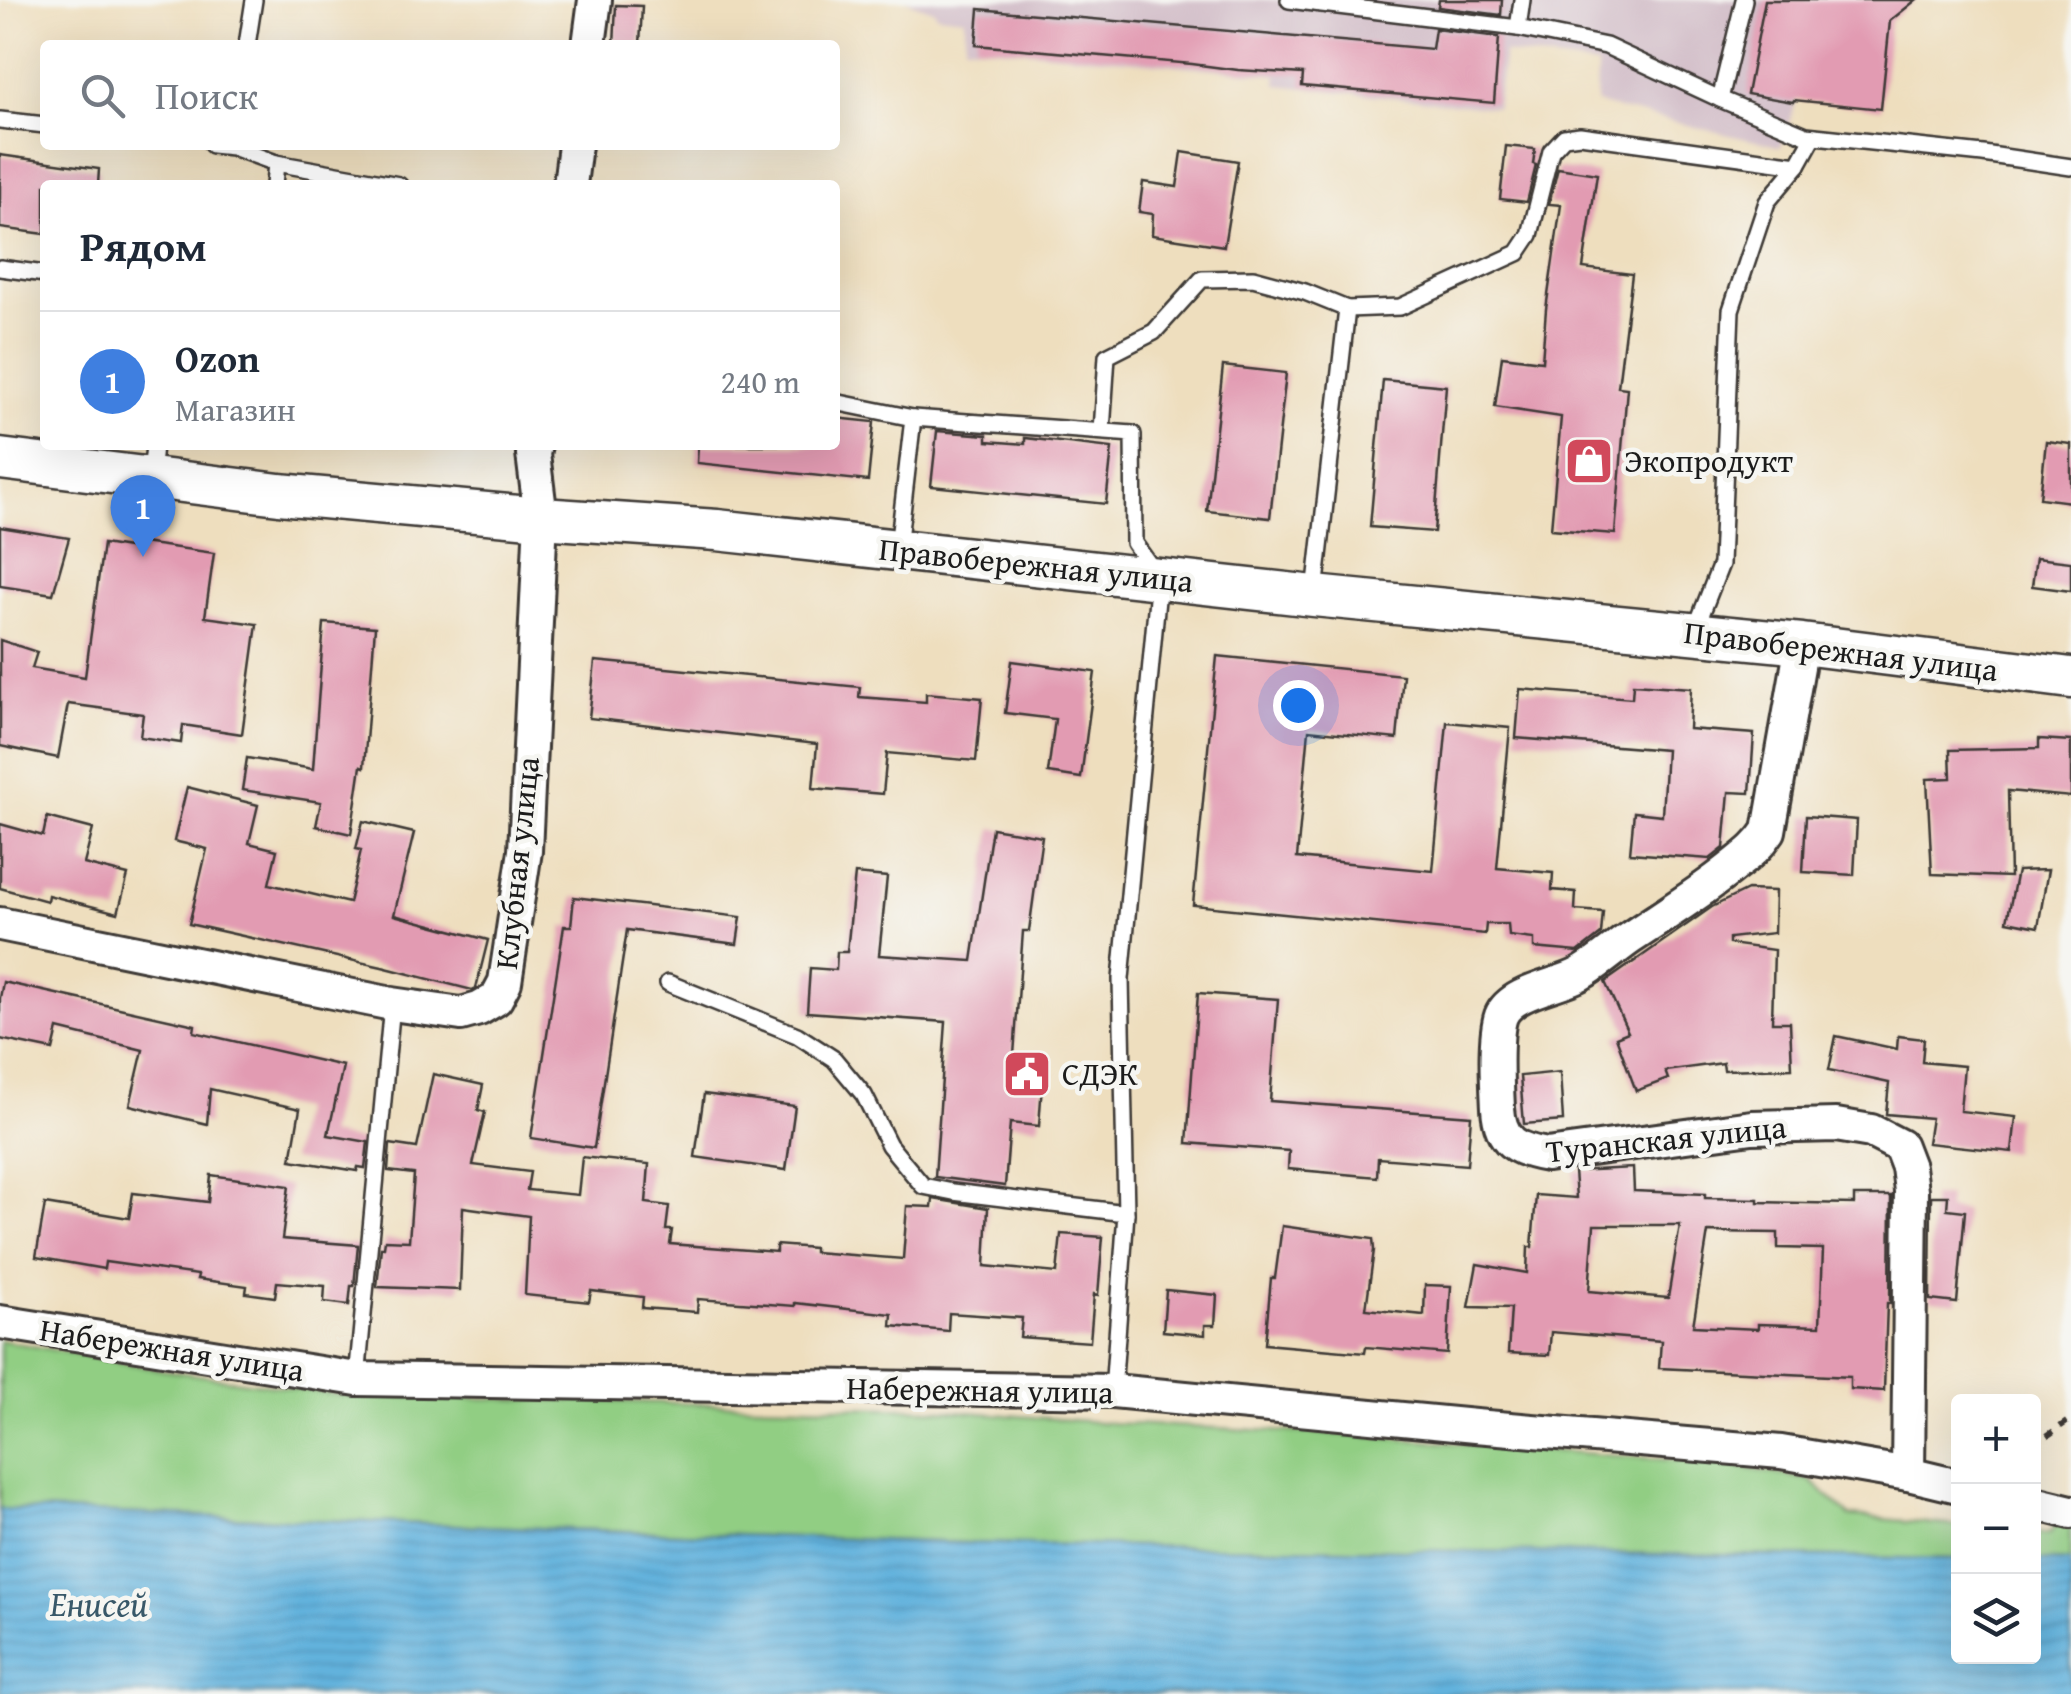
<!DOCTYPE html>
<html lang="ru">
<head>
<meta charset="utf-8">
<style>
	body { margin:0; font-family:"Gentium Book Plus",serif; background:#f2f2f3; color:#1f2937 }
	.controls { position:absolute; right:30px; bottom:30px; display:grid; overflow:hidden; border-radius:10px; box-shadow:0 10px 40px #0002 }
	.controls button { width:90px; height:90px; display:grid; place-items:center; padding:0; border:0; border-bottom:2px solid #e0e1e3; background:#fff; color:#1f2937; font:50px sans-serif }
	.you { position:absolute; left:1298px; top:705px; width:35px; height:35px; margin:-25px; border:8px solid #fff; border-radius:50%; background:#1a73e8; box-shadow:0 0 0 15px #1a73e833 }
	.badge { display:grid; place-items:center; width:65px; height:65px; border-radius:50%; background:#111827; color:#fff; font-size:32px; font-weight:700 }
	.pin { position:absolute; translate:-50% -82px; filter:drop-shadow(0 2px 5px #0008) }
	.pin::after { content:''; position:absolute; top:52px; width:35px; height:30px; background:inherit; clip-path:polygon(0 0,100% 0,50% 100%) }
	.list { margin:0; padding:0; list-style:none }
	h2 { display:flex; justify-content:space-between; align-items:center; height:130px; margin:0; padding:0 40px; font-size:42px }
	h2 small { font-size:32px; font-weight:400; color:#747a83 }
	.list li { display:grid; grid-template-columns:65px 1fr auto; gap:30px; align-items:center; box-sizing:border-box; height:140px; padding:0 40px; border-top:2px solid #e0e1e3 }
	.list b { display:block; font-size:38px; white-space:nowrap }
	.list p { margin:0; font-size:32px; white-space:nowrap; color:#747a83 }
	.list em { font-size:32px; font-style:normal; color:#747a83 }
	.icon { flex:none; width:55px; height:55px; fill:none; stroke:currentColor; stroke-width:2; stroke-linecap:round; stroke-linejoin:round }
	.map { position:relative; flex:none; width:2071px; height:1694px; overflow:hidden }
	.search { position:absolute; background:#fff; box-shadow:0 10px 40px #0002; left:40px; top:40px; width:800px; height:110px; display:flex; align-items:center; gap:25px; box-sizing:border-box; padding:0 35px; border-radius:10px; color:#747a83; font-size:38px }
	.panel { position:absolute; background:#fff; box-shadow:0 10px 40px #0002; left:40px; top:180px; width:800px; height:270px; border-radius:10px }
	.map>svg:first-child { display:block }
	.industrial { fill:#d2bdc8 }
	.green { fill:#91ce83; stroke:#567550; stroke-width:2.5 }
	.water { fill:url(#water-rules); stroke:#3f677c; stroke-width:2.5 }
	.building { fill:#e29bb2; fill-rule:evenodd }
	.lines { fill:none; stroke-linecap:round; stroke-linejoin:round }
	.service-casing { stroke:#3c3934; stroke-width:20 }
	.minor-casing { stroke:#3c3934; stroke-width:38 }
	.tertiary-casing { stroke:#3c3934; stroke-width:45 }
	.path { stroke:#3c3934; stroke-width:6; stroke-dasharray:8 8; stroke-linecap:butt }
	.service { stroke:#fff; stroke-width:15 }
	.minor { stroke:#fff; stroke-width:32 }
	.tertiary { stroke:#fff; stroke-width:40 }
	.labels { text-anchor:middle; stroke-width:9; stroke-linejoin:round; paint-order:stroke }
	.poi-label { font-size:32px; fill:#1c1c1c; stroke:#f6f6f2; text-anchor:start }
	.street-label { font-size:32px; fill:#1c1c1c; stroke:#f6f6f2 }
	.water-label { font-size:35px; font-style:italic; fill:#385869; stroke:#f6f6f2 }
</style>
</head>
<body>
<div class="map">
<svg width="2071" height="1694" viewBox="0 0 2071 1694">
	<defs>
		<pattern id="water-rules" width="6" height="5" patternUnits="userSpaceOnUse" patternTransform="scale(2.5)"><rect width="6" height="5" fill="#62b2dd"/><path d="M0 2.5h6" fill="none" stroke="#5498bd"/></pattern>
	</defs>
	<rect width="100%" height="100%" fill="#f6f6f2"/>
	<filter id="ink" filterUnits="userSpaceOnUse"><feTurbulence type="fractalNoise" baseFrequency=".01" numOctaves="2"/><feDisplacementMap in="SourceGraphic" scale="20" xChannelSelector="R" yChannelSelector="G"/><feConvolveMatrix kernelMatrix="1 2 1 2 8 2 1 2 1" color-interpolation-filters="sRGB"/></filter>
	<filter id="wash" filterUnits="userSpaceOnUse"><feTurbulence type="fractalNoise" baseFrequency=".0048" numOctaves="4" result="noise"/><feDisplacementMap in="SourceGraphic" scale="40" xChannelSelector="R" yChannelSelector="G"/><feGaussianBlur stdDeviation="2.25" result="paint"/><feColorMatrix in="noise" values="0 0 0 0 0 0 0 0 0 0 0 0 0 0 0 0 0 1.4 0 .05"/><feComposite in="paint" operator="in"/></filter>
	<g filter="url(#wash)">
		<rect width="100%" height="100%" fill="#eedebe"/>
		<!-- industrial -->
		<path class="industrial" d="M905,0h911l-21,106 -14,41 -185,-43 1,-38 -93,-13 -8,55 -219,-23v-10l-312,-30v-27l-28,-3 -2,-4z"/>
		<!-- green -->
		<g class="green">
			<path d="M0,1340l163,30 177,25 588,14 184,14 222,11 390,30 86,16 40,36 108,10v33l-994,-16 -964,-34z"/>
			<path d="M2071,1503v58l-37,-1v-27l16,1z"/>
		</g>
		<!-- water -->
		<path class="water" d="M0,1509l964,34 994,16v97h76v-96l37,1v133h-2071z"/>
		<g id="blocks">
			<!-- building -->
			<g class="building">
				<path d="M1439,0h63l-1,15 -63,-8z"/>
				<path d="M1765,0h151l-26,21 -9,88 -87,-9 -1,2 -46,-8z"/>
				<path d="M616,5l26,1 -2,39h-26z"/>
				<path d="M979,9l453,40 3,-20 64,8 -5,66 -192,-17 1,-12 -65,-4 -46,-6 -216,-19z"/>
				<path d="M1506,146l29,3 -2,15 3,1 -9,37 -27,-3z"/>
				<path d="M1182,152l56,9 -14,85 -72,-11 1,-21 -14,-2 4,-30 34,5z"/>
				<path d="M0,155l99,14 -1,16h-53v49l-45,-6z"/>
				<path d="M1558,168l39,6 -14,94 49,6 -14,113 9,1 -12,146 -64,-5 10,-112 -66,-10 7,-51 40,5 4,-52 15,-104 -12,-1z"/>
				<path d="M1223,366l63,7 -16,145 -63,-7z"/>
				<path d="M1383,380l63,6 -12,146 -64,-5z"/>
				<path d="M835,418l39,4 -6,59 -171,-18 1,-18h137z"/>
				<path d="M937,431l50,4v6l38,3v-6l87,10 -6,56 -175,-18z"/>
				<path d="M2046,441l25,3v58l-31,-4z"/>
				<path d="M0,527l69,11 -16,56 -53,-8z"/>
				<path d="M135,542l79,11 -9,64 52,7 -15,110 -59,-9 -2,18 -41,-6 3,-23 -75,-10 -10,54 -58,-12v-106l37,12 -5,16 53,9 18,-133 31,5z"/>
				<path d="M2036,558l35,4v29l-39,-5z"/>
				<path d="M324,623l51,4 -11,140 -3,-1 -10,68 -35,-8 5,-24 -79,-12 5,-32 66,11z"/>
				<path d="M1217,656l186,19 -6,64 -88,-9 -12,128 136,13 14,-149 63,6 -13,140 56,5 -1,17 24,2 -1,18 28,2 -2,22 -23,18 -44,-4v-9l-25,-3 -1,-12h-22l-1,10 -292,-29z"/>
				<path d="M595,661l265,26 -1,10 67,5v-9l56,5 -6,63 -89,-8 -4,41 -70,-6 4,-44 -228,-26z"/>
				<path d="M1012,661l83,11 -14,106 -33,-5 7,-54 -50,-6z"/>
				<path d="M1633,684l58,4 -2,41 65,5 -4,59 -21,-1 -5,56 -14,11 -80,-6 4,-41 28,3 4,-65 -150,-12 4,-49 112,9z"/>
				<path d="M2039,739l32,2v56l-63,-6 2,86 -78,-3 -5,-95 24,-1 -1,-28 89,-2z"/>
				<path d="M187,787l71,18 -9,38 28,7 -8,34 80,19 12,-53 -5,-1 7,-28 51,12 -20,82 94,25 -12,48 -4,2 -90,-23 -193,-43 18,-75 -33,-8z"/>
				<path d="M1806,816l51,4 -3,55 -51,-3z"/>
				<path d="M47,817l46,12 -9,35 44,11 -10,38 -70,-18 -1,6 -47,-13v-64l43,12z"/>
				<path d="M992,828l50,8 -13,95h-6l-9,124 30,2 -5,69 -29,-3 -5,63 -70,-9 11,-155 -139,-10 3,-44 26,2 1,-18h10l8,-78 32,3 -8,78 93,6z"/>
				<path d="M2048,870l-10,57 -31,-6 10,-50z"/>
				<path d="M1747,890l28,1 -1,42 -45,5v6l45,6 -2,72h18l2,46 -68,2 -1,-7 -58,8 3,8 -32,12 -20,-54 12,-5 -23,-50 107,-75z"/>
				<path d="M574,897l167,20 -4,27 -110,-14 -33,218 -63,-10 33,-212h7z"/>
				<path d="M3,982l192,43 -1,7 149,34 -15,69 40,7 -3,26 -7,-1 -1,4 -66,-11 9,-51 -90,-20 -3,35 -77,-19 13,-55 -85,-21 -5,21 -53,-11v-41z"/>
				<path d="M1198,993l80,6 -8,102 201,15 -4,49 -89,-7 -1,19 -89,-8 1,-18 -102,-8z"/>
				<path d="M1836,1036l61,13 1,-13 26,3 -2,23 42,4 -4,45 56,6 -4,35 -85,-9 4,-25 -45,-4 3,-31 -60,-13z"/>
				<path d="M1560,1072l3,49 -39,3 -4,-48z"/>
				<path d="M433,1074l50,11 -5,25 7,2 -12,53 57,7 -3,18 51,5 4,-38 67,7 -3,39 23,3 -3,24h6l-2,14 106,8v-7l38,3v4l89,7 4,-53 25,1 1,-8 55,9 -3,58 72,7 4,-39 42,3 -5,58 -4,-1 -4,48 -70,-5 2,-19 -73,-5 -1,18 -57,-5 1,-12 -97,-11v3l-97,-7 -1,13 -55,-4 1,-11 -52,-6 -2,11 -64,-7 4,-79 -66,-9 -3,83 -83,-3 4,-40h3l1,-7 24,1 5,-67 -26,-3 2,-27 27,4z"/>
				<path d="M704,1094l91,12 -9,64 -91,-13z"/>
				<path d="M1633,1168l1,23 71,3v4l53,1v3l96,2v-8h37l-1,107h-3l-3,88 -34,-2v-12l-191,-9 2,-27 -110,-9 -2,23 -41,-2 3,-45 -42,-1 8,-43 50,9 1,-26h4l4,-52 40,3 -2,-27zM1594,1225h86l-12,73 -79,-7zM1708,1232l70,1v15l45,1 -3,77 -62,-2v5l-65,-3z"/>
				<path d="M211,1175l78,11 -7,53 76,6 -4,41h-3l-2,19 -25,-3 1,-16 -48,-4 -2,15 -29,-4 1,-7 -50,-7 1,-4 -93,-13 -1,7 -68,-12 9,-53 84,14 4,-25 75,9z"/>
				<path d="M1931,1196h17l-1,13 18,2 -8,92 -27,-3z"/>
				<path d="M1282,1226l91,13 1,11 -8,59 58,6 1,-30 26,1 -4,68 -81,-7 -1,6 -100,-9 6,-66h4z"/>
				<path d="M1166,1290l51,5 -2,30h-10v10l-42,-4z"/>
			</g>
		</g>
	</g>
	<g filter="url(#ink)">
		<use href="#blocks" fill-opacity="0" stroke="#3c3934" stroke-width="2.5"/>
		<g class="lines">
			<!-- service casing -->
			<g class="service-casing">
				<g id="service">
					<path d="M1289,0l229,28 88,18 114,53 86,36 177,19 88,13"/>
					<path d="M1518,28l4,-28"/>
					<path d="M247,45l7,-45"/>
					<path d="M1720,99l24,-99"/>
					<path d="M0,120l45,5"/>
					<path d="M212,145l20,2 44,16 123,22"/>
					<path d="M274,185l2,-22"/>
					<path d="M0,268l45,6"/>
					<path d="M1347,309l53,-2 118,-54 12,-18 21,-84 13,-14 16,-2 218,30"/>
					<path d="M835,402l78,16 220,16 1,109 25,35 -38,401 5,234 -13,178"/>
					<path d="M1102,431l5,-75 47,-24 48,-53 51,-1 52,14 42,17 -32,283"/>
					<path d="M151,476l3,-31"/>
					<path d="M898,548l15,-130"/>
					<path d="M1695,630l26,-66 10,-254 36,-108 31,-37 16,-29"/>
					<path d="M668,983l129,52 37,24 30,36 25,50 34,41 30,6 173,21"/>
					<path d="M357,1379l35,-375"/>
				</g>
			</g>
			<!-- minor casing -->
			<g class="minor-casing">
				<g id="minor">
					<path d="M589,45l6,-45"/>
					<path d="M570,185l5,-40"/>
					<path d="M1802,644l-33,187c-11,17 -23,25 -38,37 -32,26 -67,47 -101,70 -16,11 -32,26 -50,36 -21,12 -69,17 -79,42 -7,20 -4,71 -3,92 2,34 19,42 49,47l205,-28 84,-2 35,6 29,15 8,21 3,24 -3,283"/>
					<path d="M0,924l392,80 69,10 18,-5 17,-10 9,-17 20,-131 16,-333 -8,-64 2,-9"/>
					<path d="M0,1322l357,57 756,12 362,35 306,26 127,22 50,12"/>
					<path d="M2034,1503l37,9"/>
				</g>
			</g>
			<!-- tertiary casing -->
			<g class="tertiary-casing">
				<path id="tertiary" d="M0,459l279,35 262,24 176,12 597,66 488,48 269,34"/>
			</g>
			<!-- path -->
			<path class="path" d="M2034,1445l37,-26"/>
			<!-- service -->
			<use href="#service" class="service"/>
			<!-- minor -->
			<use href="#minor" class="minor"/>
			<!-- tertiary -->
			<use href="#tertiary" class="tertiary"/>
		</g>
	</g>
	<!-- icons -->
	<defs>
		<g id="shop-square" transform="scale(2.5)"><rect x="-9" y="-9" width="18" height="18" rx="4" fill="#d1495b" stroke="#f6f6f2"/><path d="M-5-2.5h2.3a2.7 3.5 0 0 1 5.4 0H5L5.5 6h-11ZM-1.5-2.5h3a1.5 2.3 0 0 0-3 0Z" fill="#fff"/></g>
		<g id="civic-square" transform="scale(2.5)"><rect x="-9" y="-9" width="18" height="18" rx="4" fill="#d1495b" stroke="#f6f6f2"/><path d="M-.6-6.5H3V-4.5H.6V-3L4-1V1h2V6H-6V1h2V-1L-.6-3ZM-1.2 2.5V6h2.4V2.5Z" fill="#fff"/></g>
	</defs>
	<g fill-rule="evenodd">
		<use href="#shop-square" x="1589" y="461"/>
		<use href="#civic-square" x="1027" y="1074"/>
	</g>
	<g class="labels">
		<!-- poi labels -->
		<g class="poi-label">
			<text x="1624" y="472">Экопродукт</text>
			<text x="1062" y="1085">СДЭК</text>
		</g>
		<!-- street labels -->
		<g class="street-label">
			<text transform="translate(1036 565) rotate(6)" y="11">Правобережная улица</text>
			<text transform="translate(1841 651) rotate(7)" y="11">Правобережная улица</text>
			<text transform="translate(517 863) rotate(-84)" y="11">Клубная улица</text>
			<text transform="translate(1666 1139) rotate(-6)" y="11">Туранская улица</text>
			<text transform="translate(172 1350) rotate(9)" y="11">Набережная улица</text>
			<text transform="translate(980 1390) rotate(1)" y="11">Набережная улица</text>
		</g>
		<!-- water labels -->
		<g class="water-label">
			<text x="99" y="1616">Енисей</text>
		</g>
	</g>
</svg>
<div class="controls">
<button>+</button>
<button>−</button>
<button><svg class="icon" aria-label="layers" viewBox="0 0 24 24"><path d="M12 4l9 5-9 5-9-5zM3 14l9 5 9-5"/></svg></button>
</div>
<div class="you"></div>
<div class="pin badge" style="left:143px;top:557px;background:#3f7fe0">1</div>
<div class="search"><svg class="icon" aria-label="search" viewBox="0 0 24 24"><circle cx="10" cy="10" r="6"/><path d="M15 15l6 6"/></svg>Поиск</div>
<section class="panel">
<h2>Рядом<small></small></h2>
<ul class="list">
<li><span class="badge" style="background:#3f7fe0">1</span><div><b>Ozon</b><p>Магазин</p></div><em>240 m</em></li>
</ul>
</section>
</div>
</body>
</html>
